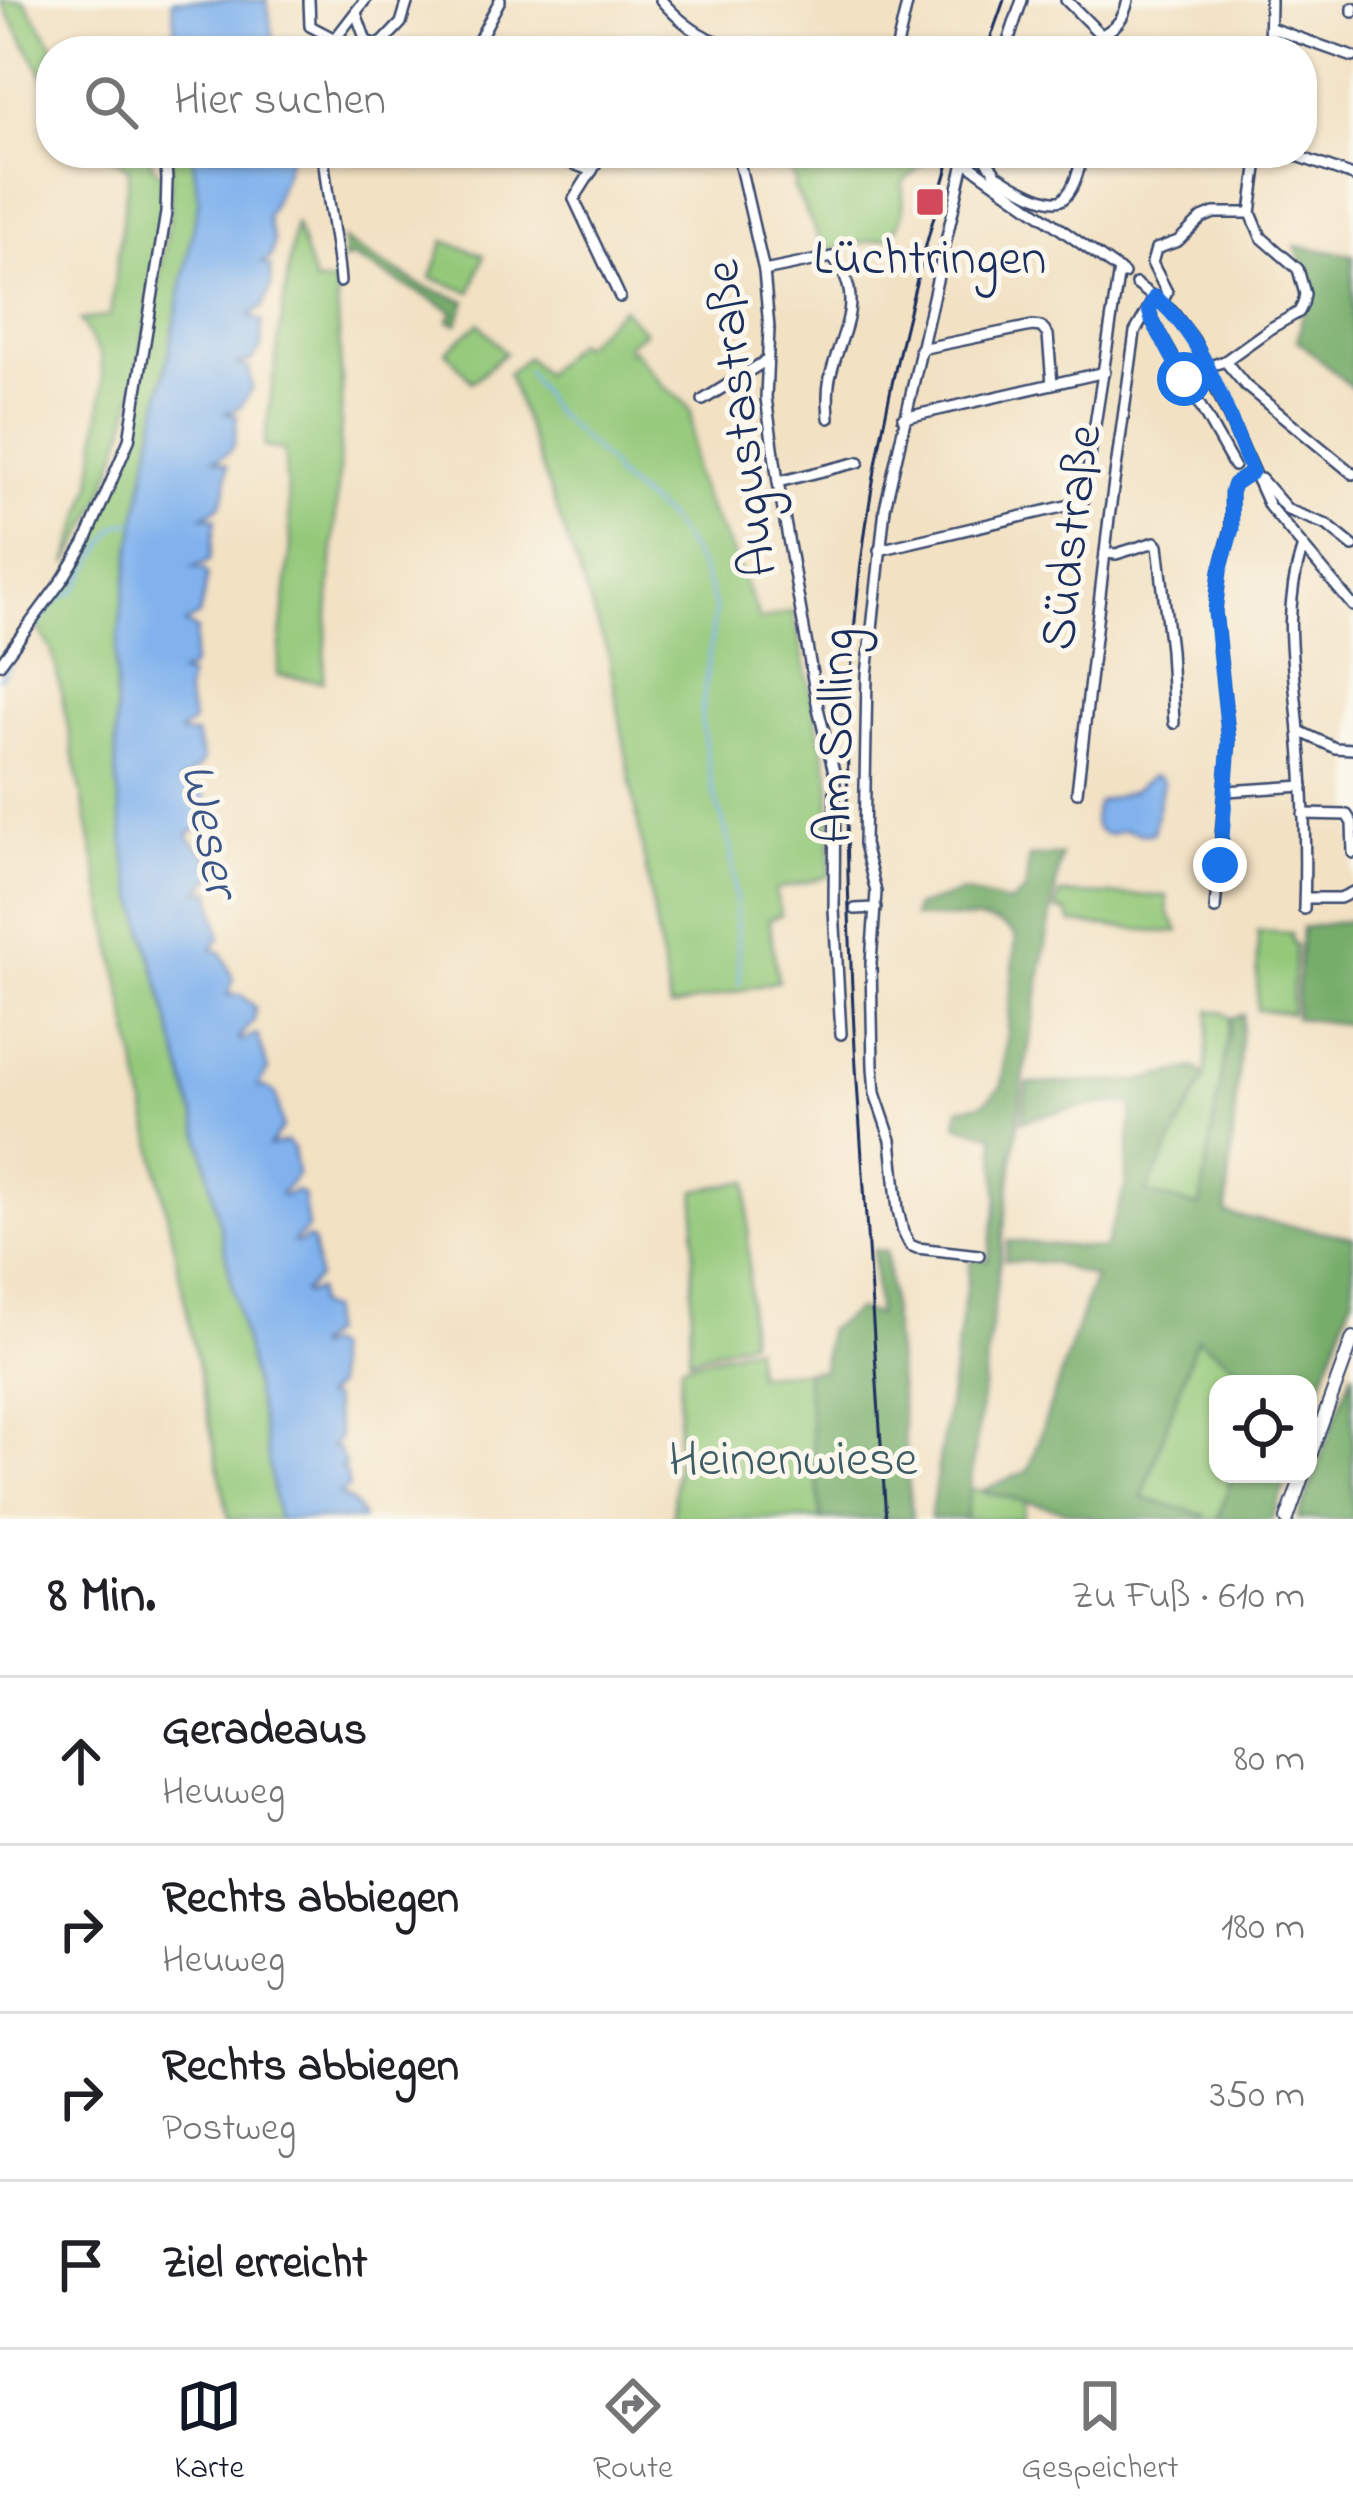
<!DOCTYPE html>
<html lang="de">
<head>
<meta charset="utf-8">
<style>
	body { margin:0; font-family:"Indie Flower",sans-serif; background:#f2f2f2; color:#202124 }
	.controls { position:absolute; right:36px; bottom:36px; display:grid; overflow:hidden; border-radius:24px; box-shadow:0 3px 9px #0004 }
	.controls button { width:108px; height:108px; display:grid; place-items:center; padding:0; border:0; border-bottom:3px solid #e0e0e0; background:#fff; color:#202124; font:60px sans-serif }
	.stop { position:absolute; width:36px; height:36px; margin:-27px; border:9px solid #1a73e8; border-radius:50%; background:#fff }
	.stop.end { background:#1a73e8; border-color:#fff; box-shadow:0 3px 12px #0008 }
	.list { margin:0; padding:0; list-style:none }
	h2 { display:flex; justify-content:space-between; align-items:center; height:156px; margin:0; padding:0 48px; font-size:51px }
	h2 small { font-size:39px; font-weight:400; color:#757577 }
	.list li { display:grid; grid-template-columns:78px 1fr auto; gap:36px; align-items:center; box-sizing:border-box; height:168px; padding:0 48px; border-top:3px solid #e0e0e0 }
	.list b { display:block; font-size:45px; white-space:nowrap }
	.list p { margin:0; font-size:39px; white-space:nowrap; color:#757577 }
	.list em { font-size:39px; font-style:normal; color:#757577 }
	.icon { flex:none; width:66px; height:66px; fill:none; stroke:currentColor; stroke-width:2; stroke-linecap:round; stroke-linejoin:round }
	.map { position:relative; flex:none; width:1353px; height:1519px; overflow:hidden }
	.search { position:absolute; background:#fff; box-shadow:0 3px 9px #0004; left:36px; right:36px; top:36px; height:132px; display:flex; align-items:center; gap:30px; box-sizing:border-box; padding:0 42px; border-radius:48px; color:#757577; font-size:45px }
	.sheet { height:828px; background:#fff }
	nav { display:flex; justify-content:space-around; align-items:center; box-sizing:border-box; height:168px; border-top:3px solid #e0e0e0; background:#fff; font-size:33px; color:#757577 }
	nav a { display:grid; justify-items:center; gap:6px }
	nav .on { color:#111827 }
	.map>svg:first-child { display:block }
	.green { fill:#94c97a; stroke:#587c6c; stroke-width:3 }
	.forest { fill:#77ad6a; stroke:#496e64; stroke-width:3 }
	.water { fill:#81b2ed; stroke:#4e70a6; stroke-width:3 }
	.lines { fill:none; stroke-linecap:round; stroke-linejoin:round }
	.stream { stroke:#81b2ed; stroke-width:3 }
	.minor-casing { stroke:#3b4a6d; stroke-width:14 }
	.secondary-casing { stroke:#3b4a6d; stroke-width:16 }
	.minor { stroke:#fff; stroke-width:9 }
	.secondary { stroke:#fff; stroke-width:12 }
	.rail { stroke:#1b2f5e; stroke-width:3 }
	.route { stroke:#1a73e8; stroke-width:15 }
	.poi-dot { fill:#d1495b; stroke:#fbf7ec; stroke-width:4.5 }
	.labels { text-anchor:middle; stroke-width:10; stroke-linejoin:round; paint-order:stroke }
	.poi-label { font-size:51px; fill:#1b2f5e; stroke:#fbf7ec }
	.street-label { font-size:51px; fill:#1b2f5e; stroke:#fbf7ec }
	.park-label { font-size:51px; fill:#3f5d66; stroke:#fbf7ec }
	.water-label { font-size:54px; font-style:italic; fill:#3a5689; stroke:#fbf7ec }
</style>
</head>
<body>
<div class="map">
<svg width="1353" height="1519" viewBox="0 0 1353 1519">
	<rect width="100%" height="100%" fill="#fbf7ec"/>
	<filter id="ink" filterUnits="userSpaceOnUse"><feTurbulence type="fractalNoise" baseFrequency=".00833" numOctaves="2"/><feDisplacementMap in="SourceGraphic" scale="24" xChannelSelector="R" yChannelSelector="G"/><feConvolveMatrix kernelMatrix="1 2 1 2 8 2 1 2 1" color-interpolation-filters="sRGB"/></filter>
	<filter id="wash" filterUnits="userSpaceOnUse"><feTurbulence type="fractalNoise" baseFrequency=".004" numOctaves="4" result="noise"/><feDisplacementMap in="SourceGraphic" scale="48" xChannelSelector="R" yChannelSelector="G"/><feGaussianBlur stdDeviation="2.7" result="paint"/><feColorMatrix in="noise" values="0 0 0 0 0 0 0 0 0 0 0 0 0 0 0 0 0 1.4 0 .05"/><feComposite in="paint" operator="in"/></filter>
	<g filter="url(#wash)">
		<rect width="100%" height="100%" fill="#f2e1c3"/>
		<!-- green -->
		<g class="green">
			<path d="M0,0h24l33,51h-6v38z"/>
			<path d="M105,153h45l2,12 11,12c1,34 -6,68 -11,102 -14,104 -28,194 -85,285l25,-80 11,-97 -2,-31 -21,-36 30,-4 19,-147z"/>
			<path d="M172,153h20l7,46 -63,322 -14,87 -6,49v115l11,94 75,276 62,292 14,85h-49l-174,-856 -4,-14 -16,-25 55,-79 43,-103 37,-228z"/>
			<path d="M935,153l-33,30c3,23 3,35 -11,54l-70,15 -3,-16 -25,-50 3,-3 -15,-29z"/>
			<path d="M295,222l20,61 21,-1 6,105 -3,84 -16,211 -46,-7 14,-131 -7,-94 -20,-3z"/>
			<path d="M444,241l40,14 -13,37 -40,-14z"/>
			<path d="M622,308l23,24 -18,13 2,7 4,-3 30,37 20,15 8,10 3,61 15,37 24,45 27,66 33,-9 37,167v98l-55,14 6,25 -12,4 9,62 -108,27 -61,-352 -101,-282 19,-17 16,17 33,-32 5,4z"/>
			<path d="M479,323l26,30 -33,29 -26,-31z"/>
			<path d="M1060,894l107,2 1,17 11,18 -15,1 -92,-9 -5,-11 -11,-2z"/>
			<path d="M1258,931l33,2 1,9 4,3 -5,68 -34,-3z"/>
			<path d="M1210,1010l15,3 6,5 -31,190 -54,-15 59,-116z"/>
			<path d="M748,1181l1,159 -60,19 7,-169z"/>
			<path d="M1196,1338l66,45 -44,1v90h15l-15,45h-14v-3l-62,-18z"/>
			<path d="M754,1346l2,28 49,-3 2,21 58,127h-192l8,-154z"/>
			<path d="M969,1488l57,14 -3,17h-57z"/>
		</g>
		<!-- forest -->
		<g class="forest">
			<path d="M343,240l81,47 42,14 -9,23 -8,-3 4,-10 -101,-54 -8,4z"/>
			<path d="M1295,246l58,9v134l-55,-49 11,-60z"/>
			<path d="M1061,855l-38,227 -57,437h-36l41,-261 17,2 10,-63 -4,-62 -37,-10 2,-17 23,-4 20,-18 14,-149c-19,-26 -73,-16 -103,-20l2,-10 48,-15 47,11 15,-11 4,-35z"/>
			<path d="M1353,920v105l-58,-7 7,-90z"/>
			<path d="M1243,1015l-17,199 127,23v58l-45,125v-36h-46l-65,-46 -55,160 63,17 -1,4h-105l-118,-28 47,-20 66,-194 -43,-14 -46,-3 3,-19 96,8 21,-61 8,-84c-38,-2 -74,7 -111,17l5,-37 111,-3 58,-13 9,9 -59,116 54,14 31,-189z"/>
			<path d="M873,1250l13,1 26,268h-91l-16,-148 18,-1 4,-40 30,-20 20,5z"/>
			<path d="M1353,1370v149h-55z"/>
			<path d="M1233,1474h56l-17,45h-54z"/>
		</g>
		<!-- water -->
		<g class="water">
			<path d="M172,0h95l8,51h-98z"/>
			<path d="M192,153h98l-5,21 -18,44 7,23 -3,17 -10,5 10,3v20l-8,21 -14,9 13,6 -1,25 -9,13 -15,5 12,3 3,21 -12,18 -14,6 11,2c-3,24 3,36 -22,44l13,6c-4,29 3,37 -25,51l13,2 -6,42 -17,7 11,2 4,6 -9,41 -14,8 12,6 -6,38 -11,6 9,3 -3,15 7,30 -13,10 1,2 15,1 7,25 -5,9 -17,12 19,6c9,13 9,23 6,38l-17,8 -1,5 27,24 1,11 -17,18 12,-1 9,47 -7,12 9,4 11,25 -5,17h13l14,12 -1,13 -16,19 3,2 15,-7 2,2 10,34 -11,17h8l10,6 8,34 -14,19 17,-4 7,6 4,27 -17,19 3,2 12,-5 8,4 5,33 -15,14 6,1 8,-5 6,3 5,37 -15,14 3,2 11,-4v16l12,4v23l-15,13 2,2 10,-4 6,4 3,38 -11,11 8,2 7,39 -8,9 7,1 7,18 -4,3 5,5 3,13 -10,8c11,4 19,11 24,24h-85l-14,-85 -62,-292 -75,-276 -11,-94v-115l6,-49 14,-87 63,-322z"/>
			<path d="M1152,776l6,1 5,5 -10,51c-12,4 -16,-2 -28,-3 -10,0 -9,6 -19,4 -17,-4 -13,-21 -7,-32l34,-11z"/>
		</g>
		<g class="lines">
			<!-- stream -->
			<g class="stream">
				<path d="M527,371l24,38 59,56 4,10 53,43 28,39 14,30 6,24 -14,106 11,70 18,57 4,34 6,106"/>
				<path d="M37,626l19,-25 19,-10 39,-62 5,-4 15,-3"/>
				<path d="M0,678l31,-43"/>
			</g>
		</g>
	</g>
	<g filter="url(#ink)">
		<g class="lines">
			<!-- minor casing -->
			<g class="minor-casing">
				<g id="minor">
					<path d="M309,0l1,26 25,13"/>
					<path d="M661,0c49,56 76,43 143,51"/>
					<path d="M1066,0l39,39 2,12"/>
					<path d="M1353,12v-4"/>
					<path d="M356,13l10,28 8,3 8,-1 19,-20 7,-23"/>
					<path d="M1271,28l82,29"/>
					<path d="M1102,35c16,-9 22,-17 26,-35"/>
					<path d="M332,51l3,-12 30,-39"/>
					<path d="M473,51l27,-51"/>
					<path d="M896,51l12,-51"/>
					<path d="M1005,51l17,-51"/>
					<path d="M1269,51l1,-51"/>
					<path d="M323,153c3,43 14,85 17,129"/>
					<path d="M544,153l48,18"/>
					<path d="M603,153l-29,46 46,98"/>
					<path d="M737,153l27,118 5,57 -3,70 12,84 40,226 17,68 -1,133 7,125"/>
					<path d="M953,153l171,121"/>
					<path d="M982,153l16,24"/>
					<path d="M1289,153l64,23"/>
					<path d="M964,162l-79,346 -18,167 -3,169 12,48 -5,71 2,104 2,26 16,47 7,70 5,22 7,13 7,3 62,7"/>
					<path d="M999,176c12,8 52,32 64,23 12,-10 16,-32 21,-46"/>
					<path d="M764,271l68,-14c37,41 7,78 -2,121 -3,14 -2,26 -1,40"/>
					<path d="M1136,284l36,27 22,29 75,166 84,100"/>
					<path d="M1162,303l5,-11 -15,-29 4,-14 22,-8 24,-23 12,-5h37"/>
					<path d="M1149,310l3,10 82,146"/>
					<path d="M920,349l112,-23 9,1 7,8 4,49"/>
					<path d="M1225,361l21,25 107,88"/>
					<path d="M1207,367l18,-6 46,-33 28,-16 4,-8 2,-10 -7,-25 -37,-32 -10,-24 8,-60"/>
					<path d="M703,400l64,-40"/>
					<path d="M903,418l202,-46"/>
					<path d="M1257,480l4,-1 27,31 39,15 26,21"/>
					<path d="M778,482l81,-20"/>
					<path d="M1302,549c-21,69 -8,114 -3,183 5,59 7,118 5,177"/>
					<path d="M879,550l204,-48 36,-232"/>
					<path d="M1105,553l11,1 39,-12 3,3 12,105 4,73"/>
					<path d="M0,664l63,-85 22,-36 44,-103 37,-227 1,-33 -2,-27"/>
					<path d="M1299,731l36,17 18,1"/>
					<path d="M1226,791l77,-5"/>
					<path d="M1077,792l32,-274 26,-186 20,-35"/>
					<path d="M1303,814l44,1 5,8 1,30"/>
					<path d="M1305,898h35l13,-6"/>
					<path d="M855,909l21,-1"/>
					<path d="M1215,909l14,-167 -14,-131 5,-40 11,-42v-36l3,-9 18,-12"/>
				</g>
			</g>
			<!-- secondary casing -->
			<g class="secondary-casing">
				<g id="secondary">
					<path d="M1308,1461l45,-123"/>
					<path d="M1287,1519l16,-45"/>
				</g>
			</g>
			<!-- minor -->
			<use href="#minor" class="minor"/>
			<!-- secondary -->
			<use href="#secondary" class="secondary"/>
			<!-- rail -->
			<g class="rail">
				<path d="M986,51l18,-51"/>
				<path d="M886,1519c-10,-151 -21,-302 -30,-452 -8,-146 -14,-290 -2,-435 13,-163 52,-322 98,-479"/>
			</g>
		</g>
	</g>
	<g class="lines" filter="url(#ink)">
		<!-- route -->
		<path class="route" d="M1184,379l-32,-59 -3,-10 6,-13c52,43 71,115 97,175l-18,12 -3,9 1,36 -12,42 -5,40 14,131 -9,123"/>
	</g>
	<!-- markers -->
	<rect class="poi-dot" x="915" y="187" width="30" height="30" rx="6"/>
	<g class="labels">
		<!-- poi labels -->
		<g class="poi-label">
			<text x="930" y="273">Lüchtringen</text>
		</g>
		<!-- street labels -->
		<g class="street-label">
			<text transform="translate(738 419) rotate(-97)" y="18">Augustastraße</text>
			<text transform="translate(1068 537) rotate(-83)" y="18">Südstraße</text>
			<text transform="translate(833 736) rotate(-89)" y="18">Am Solling</text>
		</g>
		<!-- park labels -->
		<g class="park-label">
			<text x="793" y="1474">Heinenwiese</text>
		</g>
		<!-- water labels -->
		<g class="water-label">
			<text transform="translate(213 829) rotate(79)" y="19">Weser</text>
		</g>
	</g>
</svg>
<div class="controls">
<button><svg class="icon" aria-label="locate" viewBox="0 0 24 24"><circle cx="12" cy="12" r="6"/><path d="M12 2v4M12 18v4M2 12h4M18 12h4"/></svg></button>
</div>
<div class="stop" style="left:1184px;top:379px"></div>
<div class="stop end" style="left:1220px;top:865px"></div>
<div class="search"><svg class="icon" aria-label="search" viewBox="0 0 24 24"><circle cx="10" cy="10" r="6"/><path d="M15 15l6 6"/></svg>Hier suchen</div>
</div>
<section class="sheet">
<h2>8 Min.<small>Zu Fuß · 610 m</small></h2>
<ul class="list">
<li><svg class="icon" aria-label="ahead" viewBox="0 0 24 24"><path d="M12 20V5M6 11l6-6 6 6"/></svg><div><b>Geradeaus</b><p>Heuweg</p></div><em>80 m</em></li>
<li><svg class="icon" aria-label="right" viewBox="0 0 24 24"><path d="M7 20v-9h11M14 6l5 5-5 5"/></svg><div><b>Rechts abbiegen</b><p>Heuweg</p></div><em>180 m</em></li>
<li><svg class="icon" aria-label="right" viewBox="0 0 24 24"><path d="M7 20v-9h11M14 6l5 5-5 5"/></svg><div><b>Rechts abbiegen</b><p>Postweg</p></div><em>350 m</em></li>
<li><svg class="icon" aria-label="arrive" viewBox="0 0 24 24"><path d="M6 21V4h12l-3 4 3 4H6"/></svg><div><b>Ziel erreicht</b></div></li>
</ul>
</section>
<nav>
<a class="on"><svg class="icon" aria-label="map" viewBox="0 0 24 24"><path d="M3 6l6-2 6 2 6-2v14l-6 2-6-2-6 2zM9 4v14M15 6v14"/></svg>Karte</a>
<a><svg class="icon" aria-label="directions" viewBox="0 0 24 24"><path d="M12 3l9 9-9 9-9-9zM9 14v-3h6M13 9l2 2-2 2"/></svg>Route</a>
<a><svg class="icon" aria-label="saved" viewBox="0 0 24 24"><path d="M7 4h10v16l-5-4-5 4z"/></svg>Gespeichert</a>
</nav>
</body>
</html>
